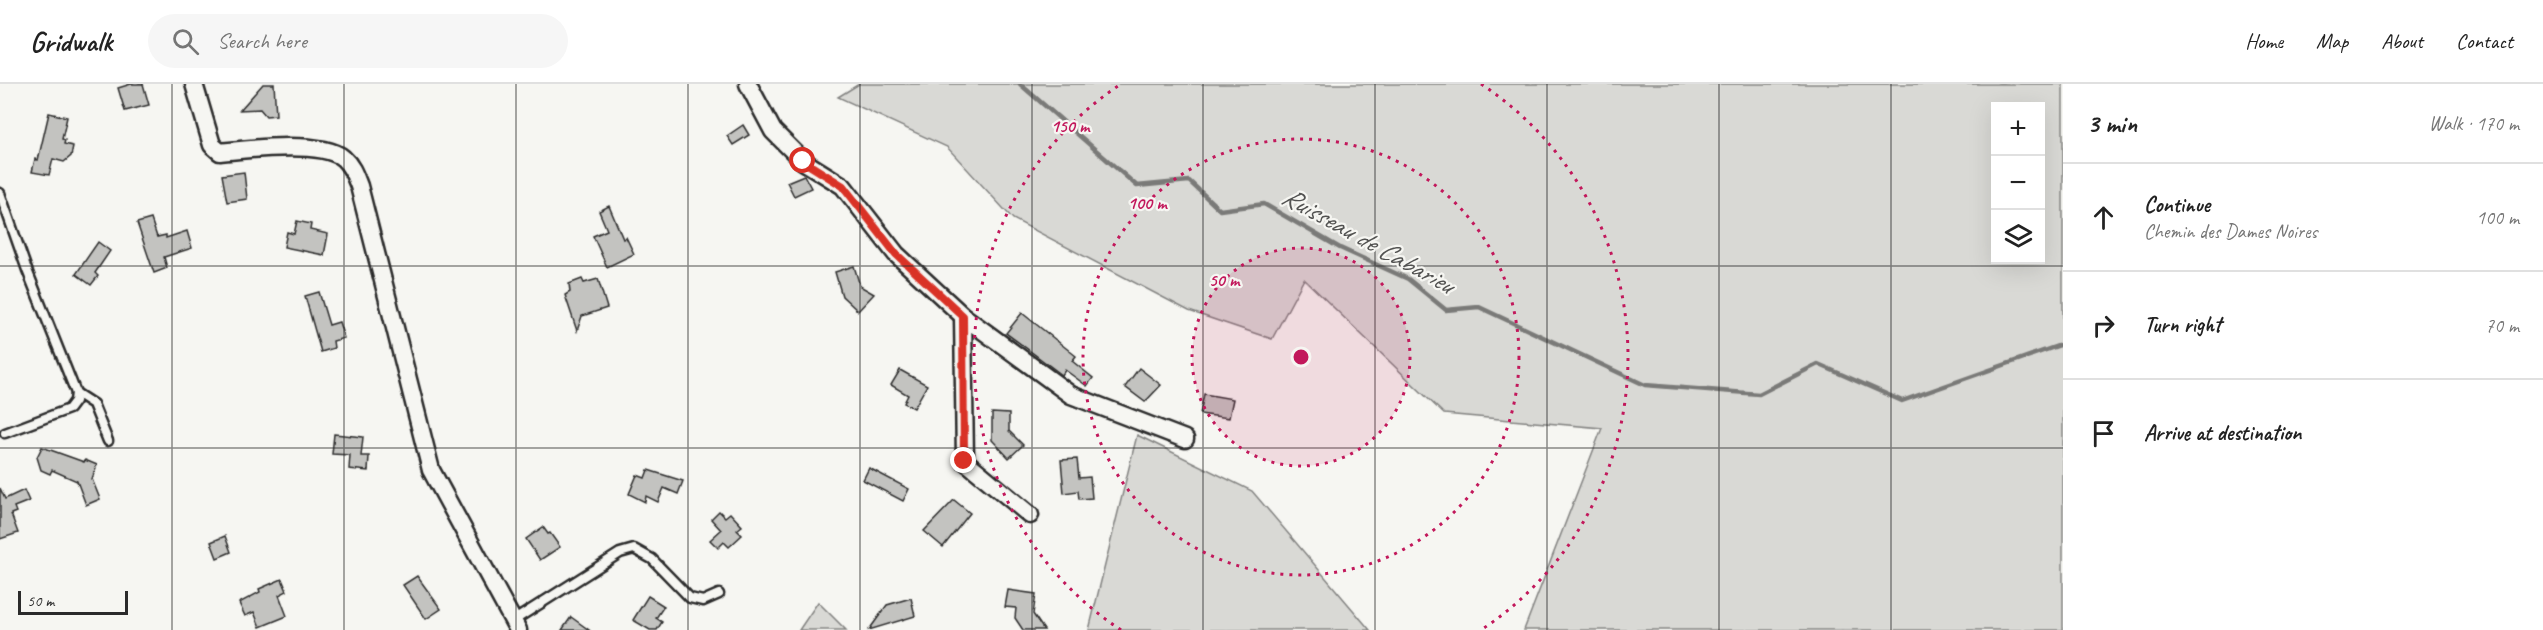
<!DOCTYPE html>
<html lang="en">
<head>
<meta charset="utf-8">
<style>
	body { margin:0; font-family:Caveat,sans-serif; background:#f6f6f6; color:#222 }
	.controls { position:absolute; right:18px; top:18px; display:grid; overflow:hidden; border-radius:0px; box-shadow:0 6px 24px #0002 }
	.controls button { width:54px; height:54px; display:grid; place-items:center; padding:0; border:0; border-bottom:2px solid #e0e0e0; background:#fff; color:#222; font:30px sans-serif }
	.scale { position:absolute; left:18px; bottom:15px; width:110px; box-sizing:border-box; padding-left:6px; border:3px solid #2b2b2b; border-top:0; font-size:16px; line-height:21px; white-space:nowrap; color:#2b2b2b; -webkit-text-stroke:4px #f6f6f2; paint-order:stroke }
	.stop { position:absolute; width:18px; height:18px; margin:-14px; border:4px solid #d93025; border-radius:50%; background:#fff }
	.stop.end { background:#d93025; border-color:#fff; box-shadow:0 2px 6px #0008 }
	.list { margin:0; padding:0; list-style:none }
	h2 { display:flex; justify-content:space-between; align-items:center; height:78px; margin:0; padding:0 24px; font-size:26px }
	h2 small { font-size:20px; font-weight:400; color:#767676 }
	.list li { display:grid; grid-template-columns:39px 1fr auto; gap:18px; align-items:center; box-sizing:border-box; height:108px; padding:0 24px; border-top:2px solid #e0e0e0 }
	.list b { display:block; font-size:22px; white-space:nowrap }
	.list p { margin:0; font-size:20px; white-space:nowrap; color:#767676 }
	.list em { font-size:20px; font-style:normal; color:#767676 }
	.icon { flex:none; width:33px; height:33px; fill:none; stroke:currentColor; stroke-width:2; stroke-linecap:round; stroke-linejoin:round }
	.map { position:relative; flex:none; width:2063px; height:546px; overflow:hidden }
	header { display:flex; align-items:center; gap:36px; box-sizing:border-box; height:84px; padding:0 30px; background:#fff; border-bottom:2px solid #e0e0e0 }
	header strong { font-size:28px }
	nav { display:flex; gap:33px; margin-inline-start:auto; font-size:21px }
	.search { width:420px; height:54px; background:#f6f6f6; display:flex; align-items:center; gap:15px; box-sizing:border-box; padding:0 21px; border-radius:33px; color:#767676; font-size:22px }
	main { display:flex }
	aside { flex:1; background:#fff }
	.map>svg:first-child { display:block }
	.green { fill:#d9d9d5; stroke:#828280; stroke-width:1.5; fill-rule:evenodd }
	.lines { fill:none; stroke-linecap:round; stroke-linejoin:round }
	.stream { stroke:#7a7a78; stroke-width:4.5 }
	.building { fill:#c3c3c0; stroke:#2b2b2b; stroke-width:1.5 }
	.lane-casing { stroke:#2b2b2b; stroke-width:13 }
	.street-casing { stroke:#2b2b2b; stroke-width:21 }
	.lane { stroke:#f6f6f2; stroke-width:8 }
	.street { stroke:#f6f6f2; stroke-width:16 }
	.route { stroke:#d93025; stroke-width:8 }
	.grid { fill:none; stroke:#2b2b2b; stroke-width:1.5; stroke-opacity:0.55 }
	.ring { fill:none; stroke:#c2185b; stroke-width:3; stroke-dasharray:3 6 }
	.labels { text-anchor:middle; stroke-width:4.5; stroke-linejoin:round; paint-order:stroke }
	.water-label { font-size:27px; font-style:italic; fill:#525251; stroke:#f6f6f2 }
	.centre { fill:#c2185b; stroke:#f6f6f2; stroke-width:3 }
	.ring-label { font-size:18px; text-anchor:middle; font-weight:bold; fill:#c2185b; stroke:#f6f6f2; stroke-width:4.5; stroke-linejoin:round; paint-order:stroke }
</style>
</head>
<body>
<header>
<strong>Gridwalk</strong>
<div class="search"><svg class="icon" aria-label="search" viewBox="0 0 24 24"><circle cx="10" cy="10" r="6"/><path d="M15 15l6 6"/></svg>Search here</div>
<nav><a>Home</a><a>Map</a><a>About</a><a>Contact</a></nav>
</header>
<main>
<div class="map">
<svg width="2063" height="546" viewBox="0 0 2063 546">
	<rect width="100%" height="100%" fill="#f6f6f2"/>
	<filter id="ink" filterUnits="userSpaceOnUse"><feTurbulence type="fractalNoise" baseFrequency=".0167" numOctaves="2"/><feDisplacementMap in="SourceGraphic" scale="12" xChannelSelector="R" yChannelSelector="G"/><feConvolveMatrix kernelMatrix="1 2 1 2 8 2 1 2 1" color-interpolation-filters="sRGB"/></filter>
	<g filter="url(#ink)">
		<!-- green -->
		<g class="green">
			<path d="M859,0h1204v546h-539l78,-202 -158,-14 -140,-135 -32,60 -83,-28 -176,-92 -66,-72 -109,-50zM2040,22v154h-44v-154z"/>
			<path d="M1137,351l115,56 118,139h-281z"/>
			<path d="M818,518l28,28h-47z"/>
		</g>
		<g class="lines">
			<!-- stream -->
			<path class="stream" d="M1020,0l117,102 52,-5 31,29 44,-6 76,44 68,31 38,31 33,-3 166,78 114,9 59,-30 84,37 161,-57"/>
		</g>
		<!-- building -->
		<g class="building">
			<path d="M131,0h12l6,21 -24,6 -7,-23z"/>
			<path d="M263,0h11l2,31 -10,1 -6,-7 -20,1z"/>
			<path d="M49,29l18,4 -5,22 3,1 -1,4 9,2 -2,10 -7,6 -11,-3 -4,16 -17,-3 3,-13 3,1z"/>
			<path d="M743,41l6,10 -16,10 -6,-9z"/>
			<path d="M244,88l3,27 -20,3 -5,-27z"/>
			<path d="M804,91l7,13 -17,8 -7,-14z"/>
			<path d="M609,122l14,33 3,-2 8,17 -27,13 -14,-31 14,-6 -8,-19z"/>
			<path d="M151,135l6,18 9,-2v3l21,-7 5,17 -28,9 3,11 -13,5 -17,-50z"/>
			<path d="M297,137l14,3 -1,6 18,4 -4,21 -40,-8 3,-15 7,2z"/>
			<path d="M98,158l12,9 -15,22 3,3 -7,9 -15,-11z"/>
			<path d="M854,182l6,20 14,8 -16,17 -16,-15 -7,-24z"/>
			<path d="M582,195l2,4 14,-4 9,29 -25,8 -5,15 -12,-36 5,-3 -1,-8z"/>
			<path d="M319,208l10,33 10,-3 5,16 -11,3 1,7 -13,4 -16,-56z"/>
			<path d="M1022,229l54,43 -4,5 21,17 -6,8 -22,-16 -3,5 -56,-42z"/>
			<path d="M1139,284l22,17 -16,17 -20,-15z"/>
			<path d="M900,286l27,15 -13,23 -10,-5 4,-8 -17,-10z"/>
			<path d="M1204,310l29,5 -4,19 -29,-4z"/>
			<path d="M992,329l17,1v17l14,14 -14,13 -17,-18z"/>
			<path d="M334,350l29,3 -2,19h8l-1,15 -19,-2 1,-14 -18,-1z"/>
			<path d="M42,363l42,15 1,-2 12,5 -5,14 8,20 -14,6 -9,-24 -25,-11 -2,4 -9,-4 -4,-13z"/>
			<path d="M1077,375l2,19 11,-1 2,21 -13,1 -1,-8 -14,2 -3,-33z"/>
			<path d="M869,384l40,21 -6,12 -40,-21z"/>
			<path d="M648,386l35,11 -5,13 -14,-6 -6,14 -12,-6 -1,6 -16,-8 8,-19 8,3z"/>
			<path d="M0,404l5,11 19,-9 5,11 -15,6 2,5 -5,2 7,19 -18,6z"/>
			<path d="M954,416l16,13 -27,34 -19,-16z"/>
			<path d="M719,427l6,6 5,-4 12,13 -5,4 5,5 -13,12 -5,-5 -6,6 -8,-8 11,-10 -10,-11z"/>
			<path d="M543,443l5,7 2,-1 10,14 -20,13 -14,-21z"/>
			<path d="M225,452l6,16 -14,6 -6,-16z"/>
			<path d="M417,492l24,33 -15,10 -23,-34z"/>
			<path d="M282,495l5,12 -8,4 8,21 -27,11 -6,-15 -9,4 -6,-13 21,-11 -1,-3z"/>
			<path d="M1008,506l28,4 -3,20 11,16h-21l-8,-12 1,-10 -11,-1z"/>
			<path d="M648,512l16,10 -8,12 6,4 -5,8h-7l-17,-10z"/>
			<path d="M911,514l4,18 -46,14 18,-25z"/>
			<path d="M571,533l18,13h-27z"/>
		</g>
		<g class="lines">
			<!-- lane casing -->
			<g class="lane-casing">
				<g id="lane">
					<path d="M0,109l27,77 49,123 -1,8 -6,8 -64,24"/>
					<path d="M76,309l17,11 15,37"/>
					<path d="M513,537l107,-68 14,-4 18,10 38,39 13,3 16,-7"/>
				</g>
			</g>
			<!-- street casing -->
			<g class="street-casing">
				<g id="street">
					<path d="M194,0l18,61 8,7c28,-3 102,-12 123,6 9,8 12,18 16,28l72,284 87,160"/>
					<path d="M748,0l25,47 30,30 40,25 53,68 67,62 108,79 114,44"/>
					<path d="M963,232l2,145 65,54"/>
				</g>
			</g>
			<!-- lane -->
			<use href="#lane" class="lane"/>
			<!-- street -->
			<use href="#street" class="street"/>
		</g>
	</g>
	<g class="lines" filter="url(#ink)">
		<!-- route -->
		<path class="route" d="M803,77l40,25 53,68 67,62 1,145"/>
	</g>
	<!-- grid -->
	<path class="grid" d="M172,0v546M344,0v546M516,0v546M688,0v546M860,0v546M1032,0v546M1203,0v546M1375,0v546M1547,0v546M1719,0v546M1891,0v546M0,182h2063M0,364h2063"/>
	<!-- distance rings -->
	<circle cx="1301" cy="273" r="109" fill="#c2185b" fill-opacity=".12"/>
	<g class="ring">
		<circle cx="1301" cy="273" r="109"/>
		<circle cx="1301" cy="273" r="218"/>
		<path d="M1121 546A327 327 0 0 1 1121 0M1481 0A327 327 0 0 1 1481 546"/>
	</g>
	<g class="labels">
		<!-- water labels -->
		<g class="water-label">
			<text transform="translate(1368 156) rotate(29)" y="9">Ruisseau de Cabarieu</text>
		</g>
	</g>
	<circle cx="1301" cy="273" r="9" class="centre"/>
	<g class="ring-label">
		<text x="1070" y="48">150 m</text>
		<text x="1147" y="125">100 m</text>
		<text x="1224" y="202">50 m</text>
	</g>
</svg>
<div class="controls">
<button>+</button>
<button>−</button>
<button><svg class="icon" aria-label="layers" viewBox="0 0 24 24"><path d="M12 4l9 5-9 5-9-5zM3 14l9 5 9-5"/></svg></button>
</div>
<div class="scale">50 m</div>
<div class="stop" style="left:803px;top:77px"></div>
<div class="stop end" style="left:964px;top:377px"></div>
</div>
<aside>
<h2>3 min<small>Walk · 170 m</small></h2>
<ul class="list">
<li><svg class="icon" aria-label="ahead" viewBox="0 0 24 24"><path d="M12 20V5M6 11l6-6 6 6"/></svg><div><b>Continue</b><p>Chemin des Dames Noires</p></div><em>100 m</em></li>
<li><svg class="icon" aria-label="right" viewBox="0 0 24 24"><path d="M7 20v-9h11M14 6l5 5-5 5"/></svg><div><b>Turn right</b></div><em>70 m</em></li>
<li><svg class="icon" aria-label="arrive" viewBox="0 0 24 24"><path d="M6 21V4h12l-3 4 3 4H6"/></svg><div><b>Arrive at destination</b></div></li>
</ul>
</aside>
</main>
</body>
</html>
